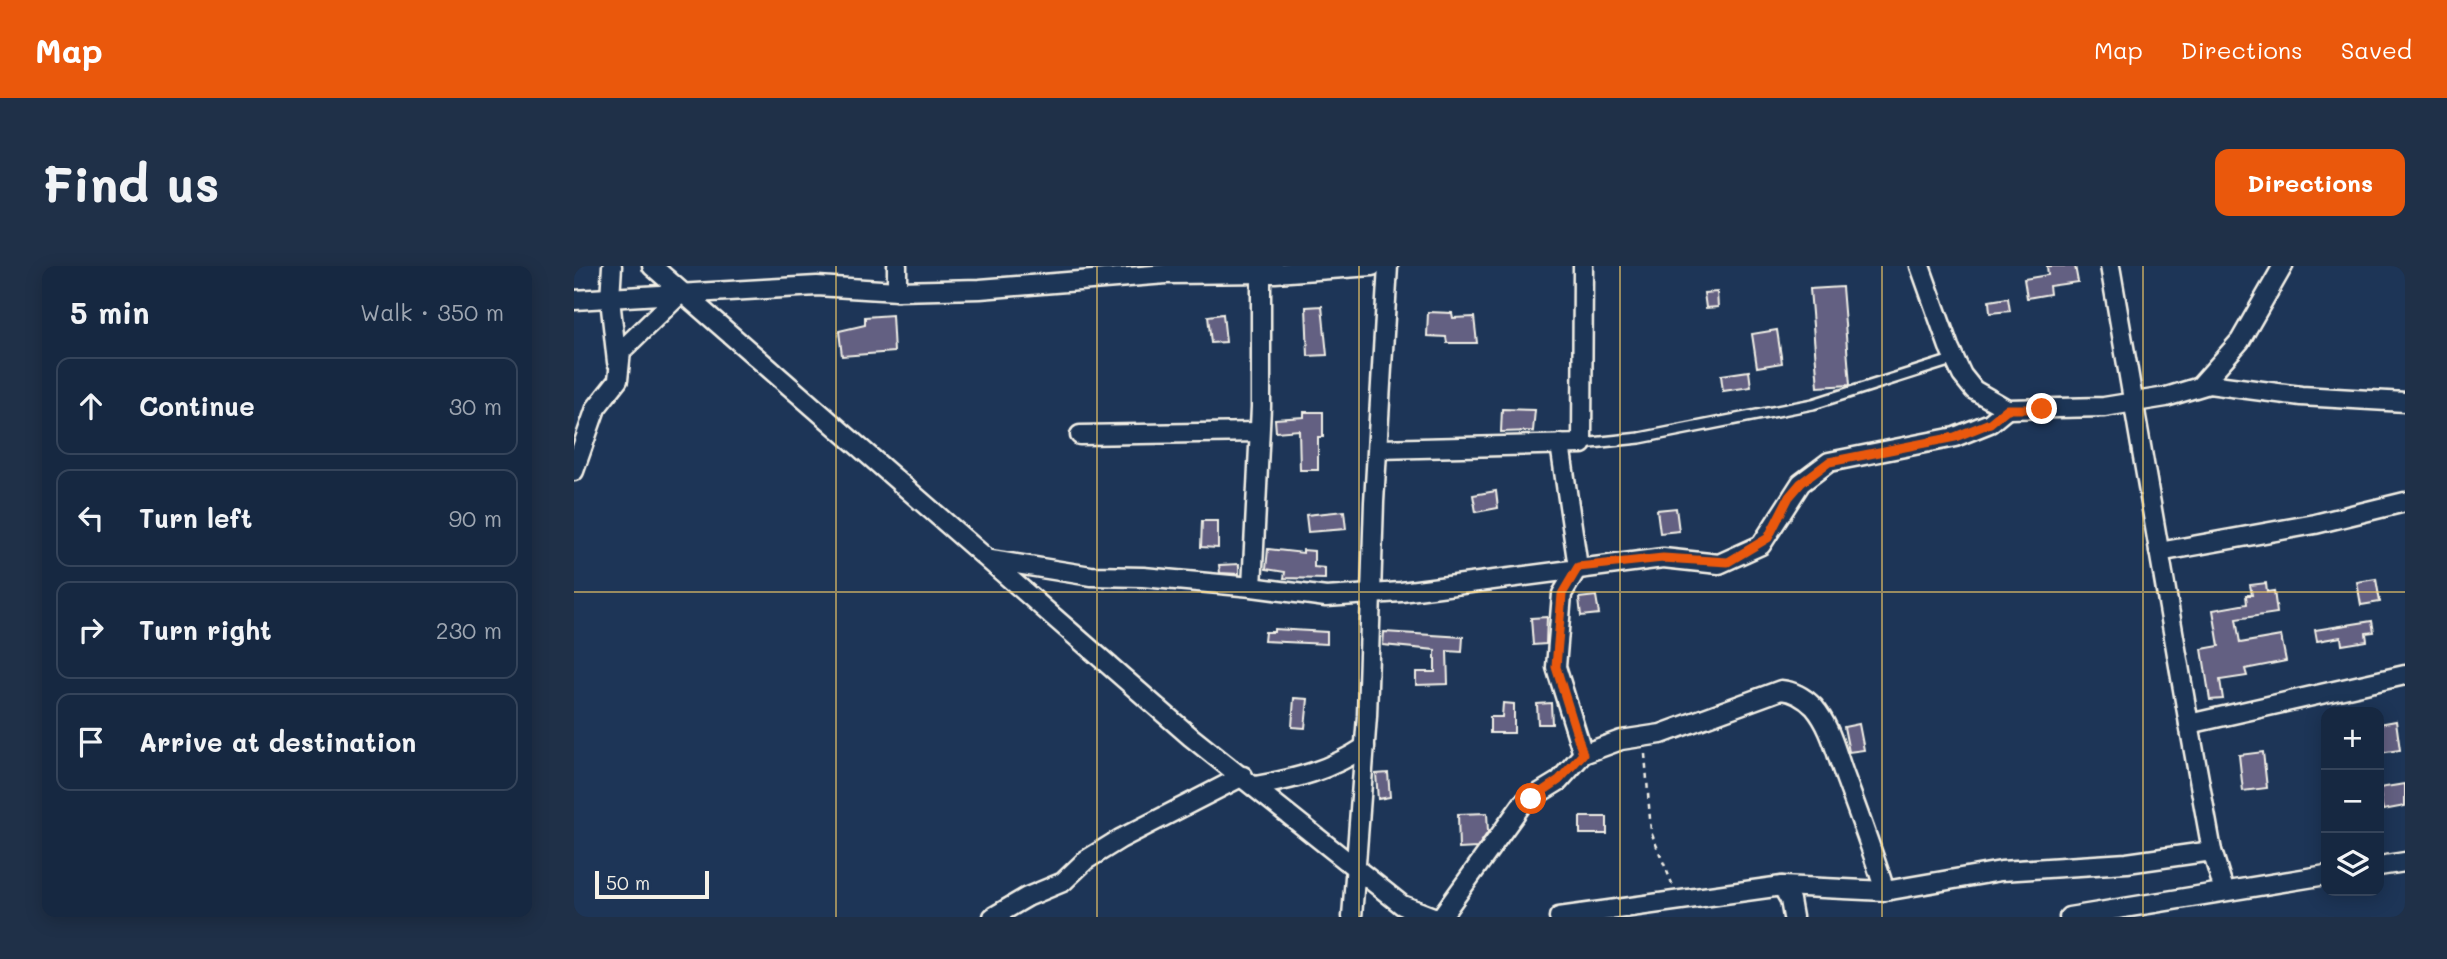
<!DOCTYPE html>
<html lang="en">
<head>
<meta charset="utf-8">
<style>
	body { margin:0; font-family:Mali,sans-serif; background:#1f3048; color:#f1f3f6 }
	.controls { position:absolute; right:21px; bottom:21px; display:grid; overflow:hidden; border-radius:14px; box-shadow:0 4px 18px #0003 }
	.controls button { width:63px; height:63px; display:grid; place-items:center; padding:0; border:0; border-bottom:2px solid #35445a; background:#162841; color:#f1f3f6; font:35px sans-serif }
	.scale { position:absolute; left:21px; bottom:18px; width:114px; box-sizing:border-box; padding-left:7px; border:4px solid #f4f1e8; border-top:0; font-size:19px; line-height:24px; white-space:nowrap; color:#f4f1e8; -webkit-text-stroke:5px #1d3557; paint-order:stroke }
	.stop { position:absolute; width:21px; height:21px; margin:-16px; border:5px solid #ea580c; border-radius:50%; background:#fff }
	.stop.end { background:#ea580c; border-color:#fff; box-shadow:0 2px 7px #0008 }
	.list { margin:0; padding:0; list-style:none }
	h2 { display:flex; justify-content:space-between; align-items:center; height:91px; margin:0; padding:0 28px; font-size:30px }
	h2 small { font-size:23px; font-weight:400; color:#9ea6b1 }
	.list li { display:grid; grid-template-columns:46px 1fr auto; gap:21px; align-items:center; box-sizing:border-box; height:98px; margin:0 14px 14px; padding:0 14px; border:2px solid #35445a; border-radius:14px }
	.list b { display:block; font-size:26px; white-space:nowrap }
	.list em { font-size:23px; font-style:normal; color:#9ea6b1 }
	.icon { flex:none; width:38px; height:38px; fill:none; stroke:currentColor; stroke-width:2; stroke-linecap:round; stroke-linejoin:round }
	.map { position:relative; flex:none; width:1831px; height:651px; overflow:hidden; border-radius:14px }
	header { display:flex; align-items:center; gap:42px; box-sizing:border-box; height:98px; padding:0 35px; background:#ea580c; color:#fff }
	header strong { font-size:33px }
	nav { display:flex; gap:38px; margin-inline-start:auto; font-size:24px }
	.intro { display:flex; align-items:center; justify-content:space-between; box-sizing:border-box; height:168px; padding:0 42px }
	h1 { margin:0; font-size:49px }
	.button { padding:18px 32px; border-radius:14px; background:#ea580c; color:#fff; font-size:24px; font-weight:700 }
	main { display:flex; gap:42px; padding:0 42px }
	aside { flex:1; background:#162841; border-radius:14px; box-shadow:0 4px 18px #0003 }
	.map>svg:first-child { display:block }
	.building { fill:#646182; stroke:#f4f1e8; stroke-width:2 }
	.lines { fill:none; stroke-linecap:round; stroke-linejoin:round }
	.lane-casing { stroke:#f4f1e8; stroke-width:14 }
	.street-casing { stroke:#f4f1e8; stroke-width:23 }
	.path { stroke:#f4f1e8; stroke-width:2.5; stroke-dasharray:5 5; stroke-linecap:butt }
	.lane { stroke:#1d3557; stroke-width:9 }
	.street { stroke:#1d3557; stroke-width:18 }
	.route { stroke:#ea580c; stroke-width:9 }
	.grid { fill:none; stroke:#ffd166; stroke-width:2; stroke-opacity:0.55 }
</style>
</head>
<body>
<header>
<strong>Map</strong>
<nav><a>Map</a><a>Directions</a><a>Saved</a></nav>
</header>
<div class="intro"><h1>Find us</h1><a class="button">Directions</a></div>
<main>
<aside>
<h2>5 min<small>Walk · 350 m</small></h2>
<ul class="list">
<li><svg class="icon" aria-label="ahead" viewBox="0 0 24 24"><path d="M12 20V5M6 11l6-6 6 6"/></svg><div><b>Continue</b></div><em>30 m</em></li>
<li><svg class="icon" aria-label="left" viewBox="0 0 24 24"><path d="M17 20v-9H6M10 6l-5 5 5 5"/></svg><div><b>Turn left</b></div><em>90 m</em></li>
<li><svg class="icon" aria-label="right" viewBox="0 0 24 24"><path d="M7 20v-9h11M14 6l5 5-5 5"/></svg><div><b>Turn right</b></div><em>230 m</em></li>
<li><svg class="icon" aria-label="arrive" viewBox="0 0 24 24"><path d="M6 21V4h12l-3 4 3 4H6"/></svg><div><b>Arrive at destination</b></div></li>
</ul>
</aside>
<div class="map">
<svg width="1831" height="651" viewBox="0 0 1831 651">
	<rect width="100%" height="100%" fill="#1d3557"/>
	<filter id="ink" filterUnits="userSpaceOnUse"><feTurbulence type="fractalNoise" baseFrequency=".0143" numOctaves="2"/><feDisplacementMap in="SourceGraphic" scale="14" xChannelSelector="R" yChannelSelector="G"/><feConvolveMatrix kernelMatrix="1 2 1 2 8 2 1 2 1" color-interpolation-filters="sRGB"/></filter>
	<g filter="url(#ink)">
		<!-- building -->
		<g class="building">
			<path d="M1473,0h28l3,16 -29,4 1,8 -23,4 -3,-19 24,-4z"/>
			<path d="M1268,21l8,98 -32,2 -8,-98z"/>
			<path d="M1143,26l1,15 -12,1 -2,-15z"/>
			<path d="M1434,32l2,13 -20,2 -1,-12z"/>
			<path d="M748,40l5,49 -19,1 -2,-49z"/>
			<path d="M854,46l24,1 1,5 21,-1 3,26h-30l-1,-6 -19,-1z"/>
			<path d="M649,48l3,28 -15,1 -3,-27z"/>
			<path d="M318,49l2,37 -52,4 -3,-25 26,-6v-8z"/>
			<path d="M1203,64l5,33 -25,4 -5,-33z"/>
			<path d="M1175,105l2,16 -28,4 -2,-16z"/>
			<path d="M928,143l33,1 -2,21 -32,1z"/>
			<path d="M730,146h19v25h-5v33h-18l-1,-40 -23,2 -1,-13 29,-2z"/>
			<path d="M922,225l2,17 -22,4 -3,-17z"/>
			<path d="M1102,242l3,23 -19,2 -3,-23z"/>
			<path d="M770,245l2,18 -38,3 -2,-17z"/>
			<path d="M628,255h16v27l-17,-1z"/>
			<path d="M694,283l35,4v-3l11,1v16l11,1v11l-41,-1 1,-6 -19,-3z"/>
			<path d="M665,298v10l-19,-1 -1,-8z"/>
			<path d="M1802,313l4,23 -19,3 -4,-23z"/>
			<path d="M1692,317l1,9 7,-1 3,22 -41,6 4,24 41,-7 5,25 -41,8 2,7 -27,4 3,19 -13,1 -8,-51 17,-3 -6,-36 34,-6 -1,-9h6l-2,-10z"/>
			<path d="M1022,330l3,18 -18,2 -2,-18z"/>
			<path d="M973,351l-1,27 -13,1 -2,-27z"/>
			<path d="M1798,355l2,11 -8,1 1,8 -25,4 -1,-8 -24,4 -2,-11z"/>
			<path d="M700,363l53,3v12l-63,-3 1,-9h9z"/>
			<path d="M810,366l79,5 -1,15 -15,-1 1,33 -32,1v-13h19v-22l-52,-5z"/>
			<path d="M720,432l14,1 -3,29 -13,-1z"/>
			<path d="M929,437l11,1v29h-24v-16h12z"/>
			<path d="M977,437l1,21h-14l-1,-20z"/>
			<path d="M1822,455l4,29 -21,3v-29z"/>
			<path d="M1285,458l5,26 -15,2 -5,-25z"/>
			<path d="M1689,486l4,36 -24,3 -4,-36z"/>
			<path d="M814,507l2,24 -12,2 -2,-25z"/>
			<path d="M1831,518v22l-22,4 -4,-22z"/>
			<path d="M913,547l1,19 -11,16 -18,1 -1,-35z"/>
			<rect x="1006" y="551" width="27" height="17"/>
		</g>
		<g class="lines">
			<!-- lane casing -->
			<g class="lane-casing">
				<path id="lane" d="M1008,178l58,-6 173,-34 142,-45"/>
			</g>
			<!-- street casing -->
			<g class="street-casing">
				<g id="street">
					<path d="M38,0l-2,33 7,63"/>
					<path d="M78,0l539,471 211,168 31,12"/>
					<path d="M323,0v25"/>
					<path d="M1346,0l29,81 13,28 12,15 33,19 97,-2 62,-10 43,-13 92,12 104,6"/>
					<path d="M1536,0l79,458 23,127 12,39"/>
					<path d="M0,34l243,-14 80,5 83,-2 186,-15 109,-1 97,-7"/>
					<path d="M1627,119l39,-44 43,-75"/>
					<path d="M506,169l179,-3"/>
					<path d="M986,178l18,123 -16,27 -6,73 27,87"/>
					<path d="M804,183l204,-5 1,-178"/>
					<path d="M0,205l22,-63 22,-28 3,-29 59,-57"/>
					<path d="M1585,286l156,-28 90,-22"/>
					<path d="M417,294l100,16 52,1 109,10 74,10 75,-5 262,-34 56,6 42,-19 40,-62 28,-21 126,-25 35,-14 17,-14"/>
					<path d="M678,321l9,-180v-141"/>
					<path d="M1615,458l216,-49"/>
					<path d="M681,520c41,-7 75,-16 110,-39"/>
					<path d="M1805,600l26,-4"/>
					<path d="M1208,620l8,14 3,17"/>
					<path d="M419,651l34,-20 36,-15 23,-22 34,-21 123,-63"/>
					<path d="M778,651l15,-201 7,-214 14,-236"/>
					<path d="M867,651l82,-114 36,-22 24,-27 38,-14 40,-6 120,-44c13,1 23,7 33,17 17,20 22,46 31,70 14,38 28,75 40,114"/>
					<path d="M985,651l223,-31 103,5 116,-20 126,-8 85,-12"/>
					<path d="M1495,651l257,-42"/>
				</g>
			</g>
			<!-- path -->
			<path class="path" d="M1071,488l6,78 22,54"/>
			<!-- lane -->
			<use href="#lane" class="lane"/>
			<!-- street -->
			<use href="#street" class="street"/>
		</g>
	</g>
	<g class="lines" filter="url(#ink)">
		<!-- route -->
		<path class="route" d="M957,533l28,-19 24,-26 -27,-87 6,-73 16,-27 85,-9 65,4 40,-24 21,-41 12,-14 28,-21 126,-25 35,-14 17,-14h35"/>
	</g>
	<!-- grid -->
	<path class="grid" d="M262,0v651M523,0v651M785,0v651M1046,0v651M1308,0v651M1569,0v651M0,326h1831"/>
</svg>
<div class="controls">
<button>+</button>
<button>−</button>
<button><svg class="icon" aria-label="layers" viewBox="0 0 24 24"><path d="M12 4l9 5-9 5-9-5zM3 14l9 5 9-5"/></svg></button>
</div>
<div class="scale">50 m</div>
<div class="stop" style="left:957px;top:533px"></div>
<div class="stop end" style="left:1468px;top:143px"></div>
</div>
</main>
</body>
</html>
